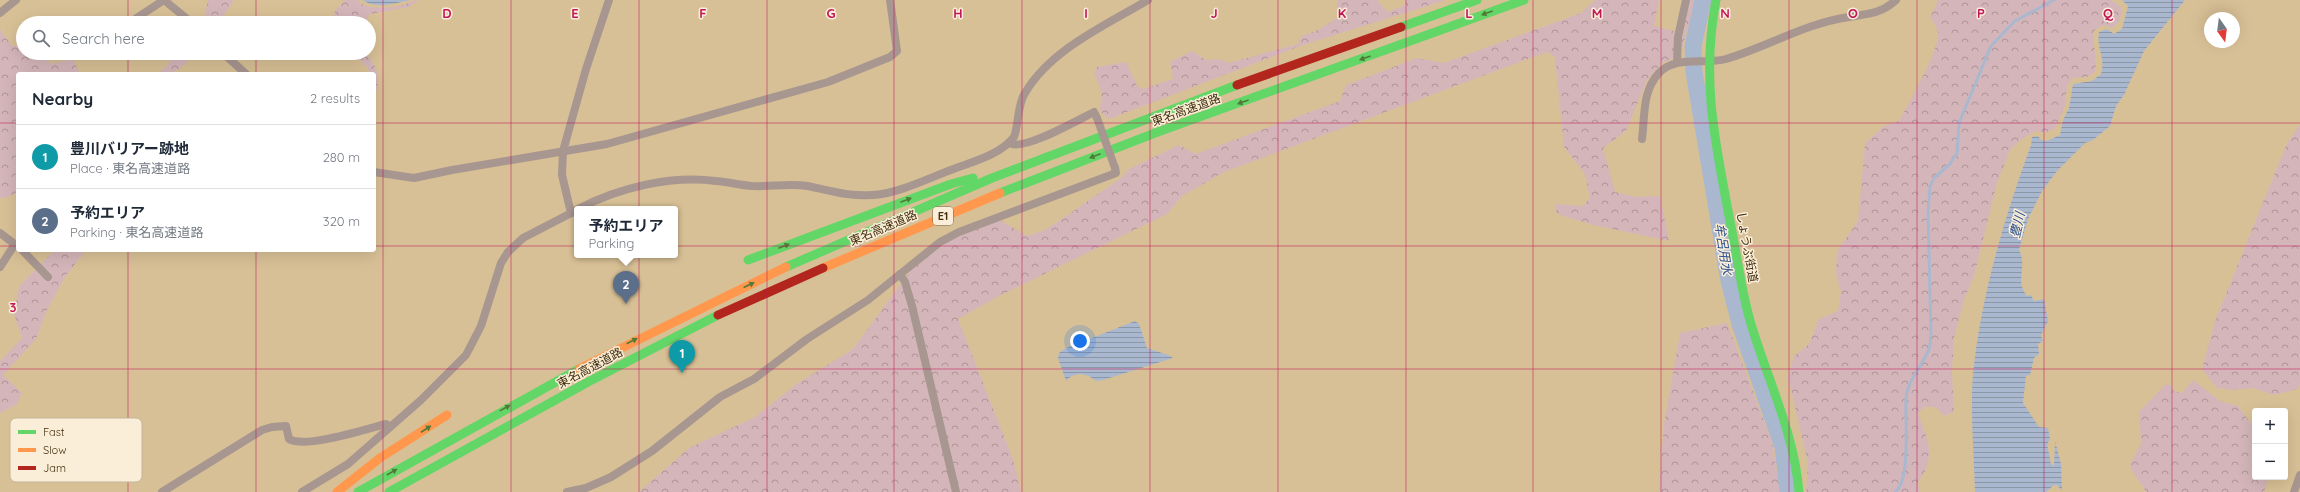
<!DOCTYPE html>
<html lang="en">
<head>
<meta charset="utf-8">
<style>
	body { margin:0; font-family:Quicksand,"Noto Sans JP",sans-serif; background:#f6f6f7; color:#1f2937 }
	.controls { position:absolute; right:12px; bottom:12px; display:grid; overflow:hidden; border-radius:4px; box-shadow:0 4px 16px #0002 }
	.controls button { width:36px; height:36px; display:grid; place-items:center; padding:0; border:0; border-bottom:1px solid #e0e1e3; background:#fff; color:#1f2937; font:20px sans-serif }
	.compass { position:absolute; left:2204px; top:12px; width:36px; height:36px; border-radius:50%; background:#fff; box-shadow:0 4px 16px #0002; rotate:166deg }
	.you { position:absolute; left:1080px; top:341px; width:14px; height:14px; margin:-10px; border:3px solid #fff; border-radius:50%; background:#1a73e8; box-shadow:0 0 0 6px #1a73e833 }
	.badge { display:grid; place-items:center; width:26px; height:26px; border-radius:50%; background:#db2777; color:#fff; font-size:13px; font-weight:700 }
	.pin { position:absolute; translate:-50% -33px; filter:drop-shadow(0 1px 2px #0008) }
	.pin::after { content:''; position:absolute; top:21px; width:14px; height:12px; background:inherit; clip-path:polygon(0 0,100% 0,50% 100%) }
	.popup { position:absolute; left:574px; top:206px; width:104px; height:52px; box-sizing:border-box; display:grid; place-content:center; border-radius:4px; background:#fff; filter:drop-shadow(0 1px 3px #0005); font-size:13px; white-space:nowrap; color:#747a83 }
	.popup b { font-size:15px; color:#1f2937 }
	.popup::after { content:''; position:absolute; left:50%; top:100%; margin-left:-8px; border:8px solid transparent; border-top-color:#fff }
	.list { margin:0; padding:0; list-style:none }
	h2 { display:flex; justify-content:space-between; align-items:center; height:52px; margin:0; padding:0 16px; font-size:17px }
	h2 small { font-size:13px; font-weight:400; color:#747a83 }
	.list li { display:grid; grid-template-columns:26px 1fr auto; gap:12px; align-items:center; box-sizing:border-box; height:64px; padding:0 16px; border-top:1px solid #e0e1e3 }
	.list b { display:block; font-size:15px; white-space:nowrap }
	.list p { margin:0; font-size:13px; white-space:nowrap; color:#747a83 }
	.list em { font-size:13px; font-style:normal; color:#747a83 }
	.icon { flex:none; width:22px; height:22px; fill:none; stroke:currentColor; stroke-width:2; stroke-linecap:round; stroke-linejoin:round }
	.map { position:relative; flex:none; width:2300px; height:492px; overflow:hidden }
	.search { position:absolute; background:#fff; box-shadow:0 4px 16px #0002; left:16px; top:16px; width:360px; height:44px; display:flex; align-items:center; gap:10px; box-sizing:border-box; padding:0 14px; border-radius:22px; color:#747a83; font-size:15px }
	.panel { position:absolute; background:#fff; box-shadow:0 4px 16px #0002; left:16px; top:72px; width:360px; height:180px; border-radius:4px }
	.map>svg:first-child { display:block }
	.forest { fill:url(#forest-crowns) }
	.water { fill:url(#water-rules) }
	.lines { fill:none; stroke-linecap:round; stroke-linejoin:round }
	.stream { stroke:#a9b8cf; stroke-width:3 }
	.river { stroke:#a9b8cf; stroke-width:17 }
	.street { stroke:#a89690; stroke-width:8 }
	.fast { stroke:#63d668; stroke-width:9 }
	.slow { stroke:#ff974d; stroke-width:9 }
	.jam { stroke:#b3261e; stroke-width:9 }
	.street-bridge { stroke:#a89690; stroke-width:8 }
	.oneway { fill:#507a36 }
	.grid { fill:none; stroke:#c2185b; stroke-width:1; stroke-opacity:0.55 }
	.labels { text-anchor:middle; stroke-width:3; stroke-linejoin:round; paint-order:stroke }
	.shield { fill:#fbeed8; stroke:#79684b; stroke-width:1 }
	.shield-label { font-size:11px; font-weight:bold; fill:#412f0e }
	.street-label { font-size:12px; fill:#412f0e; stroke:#fbeed8 }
	.water-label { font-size:13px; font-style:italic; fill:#2a4f8d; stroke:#fbeed8 }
	.key { fill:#fbeed8; stroke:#c3b59b; stroke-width:1 }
	.key-label { font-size:11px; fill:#412f0e }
	.grid-label { font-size:13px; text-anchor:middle; font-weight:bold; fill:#c2185b; stroke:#fbeed8; stroke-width:3; stroke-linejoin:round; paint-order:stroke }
</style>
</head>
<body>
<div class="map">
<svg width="2300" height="492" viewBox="0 0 2300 492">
	<defs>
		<pattern id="forest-crowns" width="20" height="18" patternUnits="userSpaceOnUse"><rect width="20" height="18" fill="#d4b6ba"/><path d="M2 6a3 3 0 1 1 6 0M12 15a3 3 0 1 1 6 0" fill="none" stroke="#ae9496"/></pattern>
		<pattern id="water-rules" width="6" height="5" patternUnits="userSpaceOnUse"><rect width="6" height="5" fill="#a9b8cf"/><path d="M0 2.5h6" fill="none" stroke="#8b96a6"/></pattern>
	</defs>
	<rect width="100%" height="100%" fill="#d8c096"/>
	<!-- forest -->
	<g class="forest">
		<path d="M208,0h26l-15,23h-16z"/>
		<path d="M345,0h13c5,11 38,8 48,4 5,-2 7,-4 12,-4l-9,7 -39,7 -6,9h-31l2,-12z"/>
		<path d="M1338,0h39l10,12 19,-7 -1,-5h41l-143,45 -194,74c-14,-10 -7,-11 -8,-25 0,-7 -5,-15 -7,-21l3,-6 29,-5 11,24 6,3 30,-10 -3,-17 22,-11 14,9 13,-1 10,4 69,-19 3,-7 19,-8 18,-12 -1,-14z"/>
		<path d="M1595,0h64l-5,26 24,6 11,-32h6l-15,56 -18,7 -15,17 -21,51 -23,17 12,44 21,5 24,-1 9,45 -76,-16 -36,-11 -2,-10 28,2 7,-8 -5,-24 -21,-27 -9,-90 -8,-5 -323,120 -42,24 -15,18 -168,82 -41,23 55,140 8,33h-382l50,-44 66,-31 40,-32 58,-36 61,-83 34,-25 50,-22 29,17 18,-6 14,-9 62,-43 8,-9 50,-24 17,9 144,-53 6,-16 71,-27 27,5 137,-50z"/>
		<path d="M1938,0h173l9,6 2,5 -3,11 -7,6 -9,-3 -9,6c-2,16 4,24 1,41l-8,5 -14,1 -6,8 -2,20 -10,23 -11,4 -8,-2 -16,9 -10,10 -13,33 -23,93 -10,24 -10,38 -2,34 2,40 -10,4 -8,-9h-12l-6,7c10,26 19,44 0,68l1,10h-113l2,-28 -20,-87 6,-21 15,-12 10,-25 19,-8 3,-19 -5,-18 1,-23 21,-30 7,-78 19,-17 15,-5c9,-17 40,-70 39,-88 -1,-6 -5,-12 -8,-16z"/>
		<path d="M0,30l12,16 11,-1v8h20l8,11 22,-5 7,15h-62v118l-10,5 -8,1z"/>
		<path d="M177,53h17c-12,15 -17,21 -37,21l8,-6z"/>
		<path d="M353,53h13c15,21 14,23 8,47v-26h-4l-3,-7z"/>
		<path d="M2300,125v259l-2,5 -24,6 -21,-7 -20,2 -16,-2 -15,-19 13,-48 72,-178z"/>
		<path d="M55,250h31l-21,27 -19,35 -10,27 -33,36 19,18 -5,11 -17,9v-52l22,-23 -8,-24 5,-28z"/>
		<path d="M1727,323l45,119 8,50h-121l5,-68 16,-91z"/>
		<path d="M2193,380l27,21 18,5 17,23v48h14l-5,15h-118c-5,-10 -13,-16 -16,-27l11,-22 -2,-31 27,-28 6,2 2,5 8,2z"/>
	</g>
	<!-- water -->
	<g class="water">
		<path d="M363,0h47c-15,3 -34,10 -47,0z"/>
		<path d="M2122,0h63l-41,51 -20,44 -8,11 -6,20 -17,14 -8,3 -28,28 -15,20 -14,28 -9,31c9,18 -5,29 8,46l4,-1 3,6 10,-2 4,22 -7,14 2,6 -5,3 1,10 -5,4 -4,17 -4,1 -3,27 16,24 9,1 2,11 -3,5 4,20 3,2 1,-25 6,23 1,27 -5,-6h-3l-8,7h-71c-1,-39 -5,-80 -2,-118 8,-78 31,-156 58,-229l1,-8 6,-1 3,4 6,1 13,-6 3,-15 6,-12 4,-24 19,-3 9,-7c5,-19 -5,-24 -2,-42l8,-3 7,5 8,-5 6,-23z"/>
		<path d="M1135,321l4,3 8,24 21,7 5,3 -70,22 -7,1c-9,-8 -22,-10 -30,0l-8,-23 1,-5 5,-4z"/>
	</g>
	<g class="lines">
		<!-- stream -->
		<path class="stream" d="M1895,492c16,-11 10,-73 11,-93 1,-19 17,-33 23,-50 2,-5 1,-11 2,-15l-3,-121 2,-26 4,-9 16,-14 7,-11 2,-30 32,-77 24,-25 39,-21"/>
		<!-- river -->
		<path class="river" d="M1703,0l-10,46 1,26 35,209 11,43 43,123 5,45"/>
		<!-- street -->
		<g class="street">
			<path d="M164,0l28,23"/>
			<path d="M0,13l16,-13"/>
			<path d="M129,23l35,-23"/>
			<path d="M223,53l23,21"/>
			<path d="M1677,62l1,-25 8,-37"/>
			<path d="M1642,139c3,-23 0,-48 17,-66 17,-18 45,-8 67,-14 41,-12 80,-36 123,-42 18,-3 32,-3 47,-17"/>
			<path d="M1010,143c12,9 70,-24 84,-31l3,6"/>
			<path d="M374,172l40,6 38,-8 155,-26 221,-62 62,-25 7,-6 -7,-51"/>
			<path d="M578,209c40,-21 92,-34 138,-28 12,1 24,4 36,5 19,1 36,-3 55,0 22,4 42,11 65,9 26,-1 59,-18 84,-27 19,-7 45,-14 58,-31 5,-13 3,-32 11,-44 26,-44 81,-68 123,-93"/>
			<path d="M571,213l-9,-38 1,-24 23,-82 23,-69"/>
			<path d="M0,233l17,13"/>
			<path d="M22,250l26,27"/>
			<path d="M0,267l15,-23"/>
			<path d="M900,274l5,8 7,24 44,186"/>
			<path d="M162,492l100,-62 10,-3 14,-1 3,13c17,10 77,-10 97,-15l4,3"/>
			<path d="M302,492l46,-28 73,-64 45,-45 15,-29 20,-63 7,-11 15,-14 54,-28"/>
			<path d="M567,492l19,-4 25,-11 41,-26 68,-54 34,-18 53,-40 61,-39 72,-58 19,-10 157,-59 -1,-5"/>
			<path d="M2294,492l6,-17"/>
		</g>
		<!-- fast -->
		<g class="fast">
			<path d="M1716,0c-15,80 -1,142 14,221 7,34 11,70 21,103 17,57 43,108 48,168"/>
			<path d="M1401,27l76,-27"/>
			<path d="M1000,193l155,-60 369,-133"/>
			<path d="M748,260l203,-76 22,-6"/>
			<path d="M786,267l206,-89 245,-93"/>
			<path d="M358,492l221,-123"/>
			<path d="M389,492l199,-110 130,-67"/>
		</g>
		<!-- slow -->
		<g class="slow">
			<path d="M823,268l177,-75"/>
			<path d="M579,369l207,-102"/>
			<path d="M337,492l43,-34 67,-43"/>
		</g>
		<!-- jam -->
		<g class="jam">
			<path d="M1237,85l164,-58"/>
			<path d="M718,315l105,-47"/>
		</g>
		<!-- street-bridge -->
		<path class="street-bridge" d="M1097,118l18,50"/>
	</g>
	<!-- one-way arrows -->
	<defs><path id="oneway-solid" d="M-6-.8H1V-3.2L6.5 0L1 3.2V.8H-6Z"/></defs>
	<g class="oneway">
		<use href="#oneway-solid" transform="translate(1487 13) rotate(160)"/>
		<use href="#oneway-solid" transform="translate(1365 58) rotate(160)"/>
		<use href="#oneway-solid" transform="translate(1243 102) rotate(160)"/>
		<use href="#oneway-solid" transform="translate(1095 156) rotate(159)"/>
		<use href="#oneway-solid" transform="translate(906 200) rotate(-21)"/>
		<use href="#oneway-solid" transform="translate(784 246) rotate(-21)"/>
		<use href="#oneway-solid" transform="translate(749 285) rotate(-25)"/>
		<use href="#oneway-solid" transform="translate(632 341) rotate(-27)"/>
		<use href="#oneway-solid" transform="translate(505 408) rotate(-29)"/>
		<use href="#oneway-solid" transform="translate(426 429) rotate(-33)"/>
		<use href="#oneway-solid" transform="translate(392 472) rotate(-30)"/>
	</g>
	<!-- grid -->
	<path class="grid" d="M128,0v23M256,0v23M383,0v492M511,0v492M639,0v492M767,0v492M894,0v492M1022,0v492M1150,0v492M1278,0v492M1406,0v492M1533,0v492M1661,0v492M1789,0v492M1917,0v492M2044,0v492M2172,0v492M128,53v21M256,53v21M0,123h18M374,123h1926M0,246h18M374,246h1926M128,250v242M256,250v242M0,369h2300"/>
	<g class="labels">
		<!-- shield labels -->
		<rect class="shield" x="933" y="207" width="20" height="18" rx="3"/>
		<g class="shield-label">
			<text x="943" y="220">E1</text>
		</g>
		<!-- street labels -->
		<g class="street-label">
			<text transform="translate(1186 110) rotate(-20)" y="4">東名高速道路</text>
			<text transform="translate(883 228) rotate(-23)" y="4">東名高速道路</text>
			<text transform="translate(1747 247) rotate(80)" y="4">しょうぶ街道</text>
			<text transform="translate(590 368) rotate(-28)" y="4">東名高速道路</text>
		</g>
		<!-- water labels -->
		<g class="water-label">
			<text transform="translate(2017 225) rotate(-77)" y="5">豊川</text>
			<text transform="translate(1724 249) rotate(81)" y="5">牟呂用水</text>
		</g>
	</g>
	<!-- legend -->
	<rect x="10" y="418" width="132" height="64" rx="6" class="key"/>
	<rect x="18" y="430" width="18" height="4" fill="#63d668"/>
	<rect x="18" y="448" width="18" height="4" fill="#ff974d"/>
	<rect x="18" y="466" width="18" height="4" fill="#b3261e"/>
	<g class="key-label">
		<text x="43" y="436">Fast</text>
		<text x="43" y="454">Slow</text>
		<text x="43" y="472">Jam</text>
	</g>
	<g class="grid-label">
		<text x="447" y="18">D</text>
		<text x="575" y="18">E</text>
		<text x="703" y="18">F</text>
		<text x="831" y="18">G</text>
		<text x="958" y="18">H</text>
		<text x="1086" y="18">I</text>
		<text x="1214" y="18">J</text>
		<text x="1342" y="18">K</text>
		<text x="1469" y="18">L</text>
		<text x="1597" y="18">M</text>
		<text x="1725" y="18">N</text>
		<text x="1853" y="18">O</text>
		<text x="1981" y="18">P</text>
		<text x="2108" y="18">Q</text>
		<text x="13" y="312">3</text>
	</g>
</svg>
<div class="controls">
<button>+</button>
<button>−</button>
</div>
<svg class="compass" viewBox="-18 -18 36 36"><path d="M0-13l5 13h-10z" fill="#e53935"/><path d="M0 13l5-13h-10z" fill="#747a83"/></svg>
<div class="you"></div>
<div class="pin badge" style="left:682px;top:373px;background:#0f9aa8">1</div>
<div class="pin badge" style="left:626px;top:304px;background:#5c6f8a">2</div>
<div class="popup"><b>予約エリア</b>Parking</div>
<div class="search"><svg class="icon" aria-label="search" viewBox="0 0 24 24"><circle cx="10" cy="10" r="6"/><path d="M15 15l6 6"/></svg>Search here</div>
<section class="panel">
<h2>Nearby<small>2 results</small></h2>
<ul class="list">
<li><span class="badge" style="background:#0f9aa8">1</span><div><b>豊川バリアー跡地</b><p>Place · 東名高速道路</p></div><em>280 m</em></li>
<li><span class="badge" style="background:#5c6f8a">2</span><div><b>予約エリア</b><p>Parking · 東名高速道路</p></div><em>320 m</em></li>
</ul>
</section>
</div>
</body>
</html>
